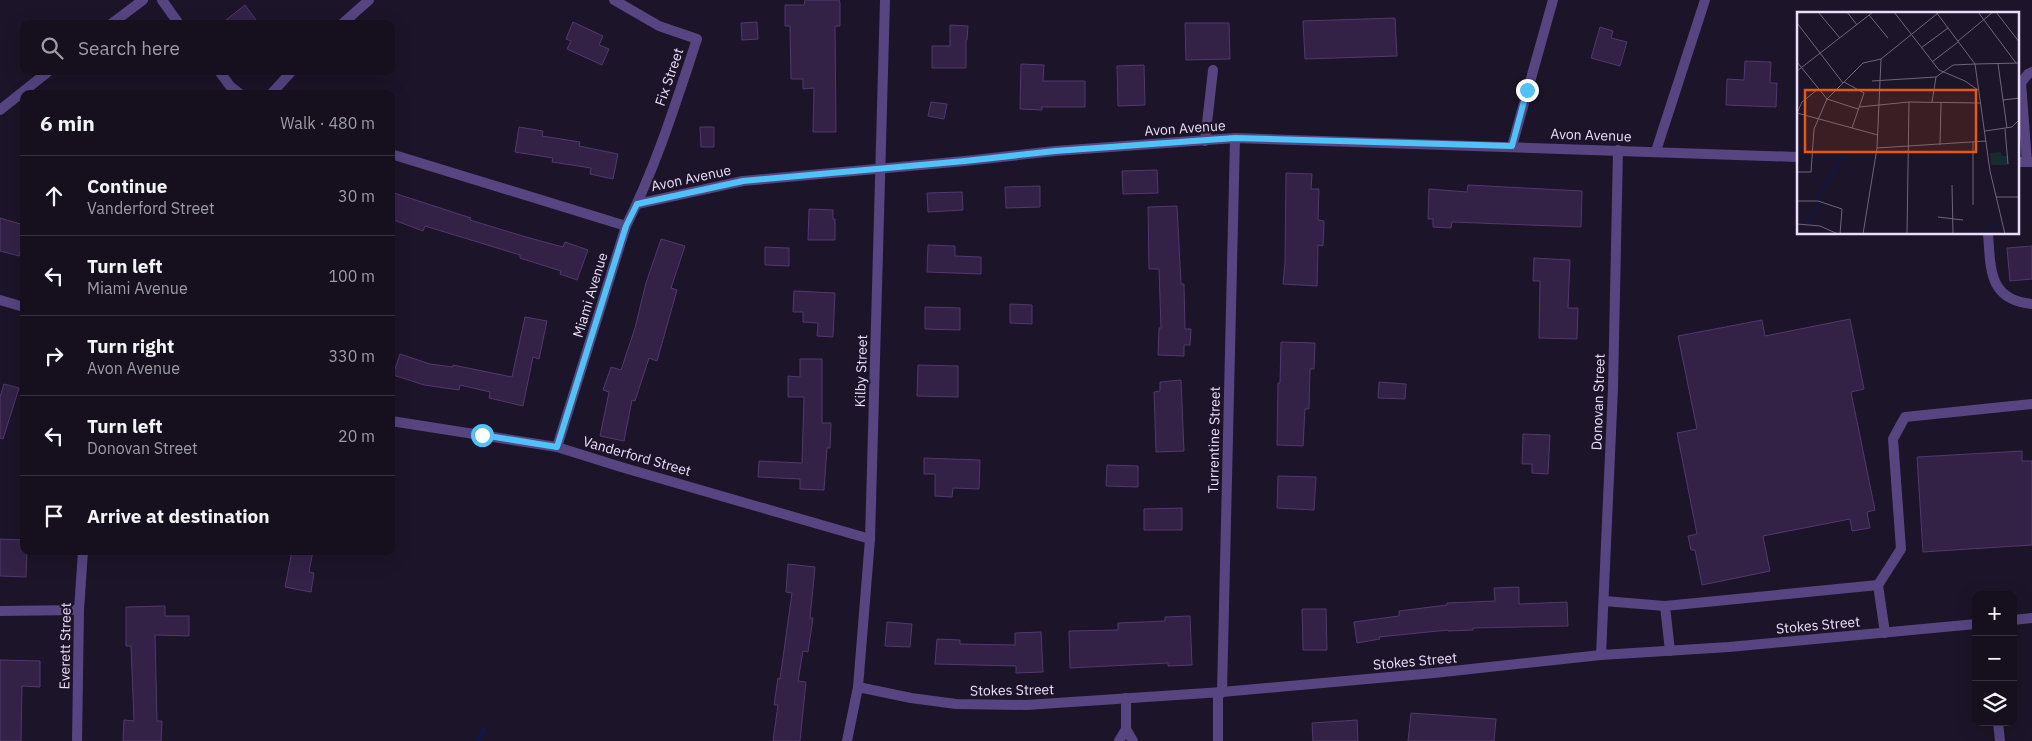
<!DOCTYPE html>
<html lang="en">
<head>
<meta charset="utf-8">
<style>
	body { margin:0; font-family:"IBM Plex Sans",sans-serif; background:#1e1827; color:#f1f3f6 }
	.controls { position:absolute; right:15px; bottom:15px; display:grid; overflow:hidden; border-radius:10px; box-shadow:0 5px 20px #0002 }
	.controls button { width:45px; height:45px; display:grid; place-items:center; padding:0; border:0; border-bottom:1px solid #342f3c; background:#150f1e; color:#f1f3f6; font:25px sans-serif }
	.stop { position:absolute; width:15px; height:15px; margin:-11px; border:4px solid #4fc3f7; border-radius:50%; background:#fff }
	.stop.end { background:#4fc3f7; border-color:#fff; box-shadow:0 1px 5px #0008 }
	.list { margin:0; padding:0; list-style:none }
	h2 { display:flex; justify-content:space-between; align-items:center; height:65px; margin:0; padding:0 20px; font-size:21px }
	h2 small { font-size:16px; font-weight:400; color:#9d9ca4 }
	.list li { display:grid; grid-template-columns:32px 1fr auto; gap:15px; align-items:center; box-sizing:border-box; height:80px; padding:0 20px; border-top:1px solid #342f3c }
	.list b { display:block; font-size:19px; white-space:nowrap }
	.list p { margin:0; font-size:16px; white-space:nowrap; color:#9d9ca4 }
	.list em { font-size:16px; font-style:normal; color:#9d9ca4 }
	.icon { flex:none; width:28px; height:28px; fill:none; stroke:currentColor; stroke-width:2; stroke-linecap:round; stroke-linejoin:round }
	.map { position:relative; flex:none; width:2032px; height:741px; overflow:hidden }
	.search { position:absolute; background:#150f1e; box-shadow:0 5px 20px #0002; left:20px; top:20px; width:375px; height:55px; display:flex; align-items:center; gap:12px; box-sizing:border-box; padding:0 18px; border-radius:10px; color:#9d9ca4; font-size:19px }
	.panel { position:absolute; background:#150f1e; box-shadow:0 5px 20px #0002; left:20px; top:90px; width:375px; height:465px; border-radius:10px }
	.map>svg:first-child { display:block }
	.lines { fill:none; stroke-linecap:round; stroke-linejoin:round }
	.stream { stroke:#121742; stroke-width:5 }
	.building { fill:#332246; stroke:#51376f }
	.lane { stroke:#564581; stroke-width:10 }
	.street { stroke:#564581; stroke-width:10 }
	.route { stroke:#4fc3f7; stroke-width:6 }
	.labels { text-anchor:middle; stroke-width:4.5; stroke-linejoin:round; paint-order:stroke }
	.street-label { font-size:14px; fill:#e9defb; stroke:#1c1428 }
	.inset-river { fill:none; stroke:#121742; stroke-width:2.5 }
	.inset-road { fill:none; stroke:#6e657c; stroke-width:1 }
	.view { fill:#e8590c; fill-opacity:0.15; stroke:#e8590c; stroke-width:2.5 }
	.inset-edge { fill:none; stroke:#e9defb; stroke-width:2.5 }
</style>
</head>
<body>
<div class="map">
<svg width="2032" height="741" viewBox="0 0 2032 741">
	<rect width="100%" height="100%" fill="#1c1428"/>
	<g class="lines">
		<!-- stream -->
		<path class="stream" d="M478,741l6,-11"/>
	</g>
	<!-- building -->
	<g class="building">
		<path d="M805,0h34l1,3v23h-5l1,106h-23l1,-44 -11,1v-10h-12l-1,-53h-5v-21h19z"/>
		<path d="M245,5l14,19h-38z"/>
		<path d="M1395,18l2,38 -92,3 -2,-38z"/>
		<path d="M573,22l30,14 -4,9 10,4 -7,16 -35,-16 4,-8 -5,-2z"/>
		<path d="M757,22l1,17 -16,1 -1,-17z"/>
		<path d="M1185,23h44l1,36 -44,1z"/>
		<path d="M950,25l18,1 -1,14h-1v28h-34v-22h18z"/>
		<path d="M1600,27l13,4 -2,7 16,4 -7,24 -29,-8z"/>
		<path d="M1745,61l26,1 -1,21h7l-1,24 -50,-2 1,-26 17,1z"/>
		<path d="M1021,64l23,1 -1,16h42v26h-43v3l-22,-1z"/>
		<path d="M1144,65l1,40 -27,1 -1,-40z"/>
		<path d="M931,102l16,2 -3,15 -16,-3z"/>
		<path d="M519,127l24,4 -1,5 38,6 -1,4 39,8 -5,25 -23,-5 1,-6 -39,-6 1,-4 -38,-6z"/>
		<path d="M700,127h14v20h-13z"/>
		<path d="M1157,170l1,23 -35,1 -1,-23z"/>
		<path d="M1286,173l26,1 -1,15h8l-1,31 6,1 -1,25 -5,-1 -1,41 -34,-2 2,-22z"/>
		<path d="M1468,185l114,6 -1,36 -129,-5 -1,6 -18,-1v-8h-5l1,-30 38,3z"/>
		<path d="M1040,186v21l-34,1 -1,-21z"/>
		<path d="M391,192l80,26 -1,2 56,17 37,10 2,-5 23,8 -11,30 -17,-6 1,-3 -41,-13v-3l-95,-29 -2,5 -32,-12z"/>
		<path d="M962,192l1,18 -35,2 -1,-19z"/>
		<path d="M1177,206l4,78h3l1,45h6l-1,16h-6v11l-26,-1 1,-27h2l-2,-59h-10l-1,-62z"/>
		<path d="M809,209l24,1v9h2v21h-27z"/>
		<path d="M0,218l24,7v13l-5,18 -19,-5z"/>
		<path d="M661,239l24,7 -14,42 6,2 -20,71 -8,-3 -14,43 -3,-1 -8,41 -24,-5 9,-44 -6,-2 8,-23 10,3 14,-42 11,-45z"/>
		<path d="M928,245l27,1v10l26,1v17l-54,-2z"/>
		<path d="M2032,246v33l-22,2 -3,-33z"/>
		<path d="M765,247l24,1v18l-24,-1z"/>
		<path d="M1534,258l36,2 -2,48h10l-1,31 -38,-1 1,-57h-7z"/>
		<path d="M794,291l41,2 -2,44 -16,-1 1,-13 -15,-1v-10h-10z"/>
		<path d="M1010,304l22,1v19l-22,-1z"/>
		<path d="M925,307l35,1v22l-35,-1z"/>
		<path d="M525,317l22,4 -8,38 -6,-2 -10,49 -34,-8 1,-6 -30,-7 -1,5 -35,-5 -31,-10 7,-21 30,10 23,3v-2l59,12z"/>
		<path d="M1850,319l14,70 -13,3 24,118 -8,2 3,16 -18,3 -2,-12 -87,17 7,35 -68,14 -7,-35h-4l-3,-14 9,-2 -20,-101 20,-4 -19,-93 84,-16 3,16z"/>
		<path d="M1281,342l34,1 -1,26h-4l-1,40h-4l-2,37 -26,-1 1,-62h2z"/>
		<path d="M800,359h22v64h9l-1,25h-3l-3,42 -24,-1v-10l-42,-2 1,-16 43,2 2,-66h-16v-21l12,1z"/>
		<path d="M918,365l40,1v31l-41,-1z"/>
		<path d="M1181,380l3,71 -28,1 -2,-60 6,-1v-9z"/>
		<path d="M1379,382l27,2 -1,15 -27,-1z"/>
		<path d="M4,384l15,4 -16,51 -3,-1v-41z"/>
		<path d="M1523,434l27,1 -2,39 -16,-1v-9h-10z"/>
		<path d="M2022,451v10h10v84l-109,7 -6,-95z"/>
		<path d="M924,458l56,2 -1,29 -26,-1 -1,9 -17,-1v-22h-11z"/>
		<path d="M1107,465l31,1v21l-32,-1z"/>
		<path d="M1278,476l38,1 -2,33 -37,-2z"/>
		<path d="M1182,508v22h-38v-21z"/>
		<path d="M0,539l24,1v11h3l-1,26 -26,-1z"/>
		<path d="M292,551h21l-4,21 5,1 -3,19 -26,-5z"/>
		<path d="M788,564l27,3 -5,51h3l-5,34 -5,-1 -5,30 8,1 -6,59h-27l5,-36h-4l4,-27 2,1 12,-86 -6,-1z"/>
		<path d="M1519,587v17l48,-2 1,24 -95,2v2l-25,1v-1l-69,7 1,2 -23,4 -3,-21 45,-6v-5l48,-6v-2l48,-2 -1,-13z"/>
		<path d="M165,606v10h24v20l-34,-1 2,86h5l-1,20h-38l1,-21 10,1 -3,-75h-5v-39z"/>
		<path d="M1302,609h24l1,41h-24z"/>
		<path d="M1190,616l2,49 -24,1v-3l-98,5 -1,-37 49,-1v-7l47,-2v-4z"/>
		<path d="M887,622l25,2 -2,23 -25,-1z"/>
		<path d="M1041,632l2,40 -27,1v-7l-81,-2 2,-25 23,1v4l55,1v-12z"/>
		<path d="M0,660l40,1v26l-18,-1 -1,55h-21z"/>
		<path d="M1411,713l85,6 -2,22h-86z"/>
		<path d="M1357,720l1,21h-45l-1,-18z"/>
	</g>
	<g class="lines">
		<!-- lane -->
		<g class="lane">
			<path d="M1205,141l8,-71"/>
			<path d="M1656,151l49,-151"/>
			<path d="M2027,162l-6,-79 7,-9 4,-2"/>
			<path d="M1988,234c3,35 0,66 44,70"/>
			<path d="M1878,585l7,48"/>
			<path d="M1604,601l61,5"/>
			<path d="M1670,651l-5,-45 213,-21 23,-36 -8,-110 12,-22 127,-13"/>
			<path d="M1126,729l7,12"/>
			<path d="M1119,741l7,-12v-31"/>
		</g>
		<!-- street -->
		<g class="street">
			<path d="M162,0l17,24"/>
			<path d="M111,24l32,-24"/>
			<path d="M342,24l27,-24"/>
			<path d="M219,71l11,15 10,8"/>
			<path d="M271,94l21,-23"/>
			<path d="M0,110l49,-39"/>
			<path d="M1512,146l41,-146"/>
			<path d="M391,154l235,72"/>
			<path d="M2018,162h14"/>
			<path d="M637,204l106,-23 222,-20 90,-10 180,-13 563,19"/>
			<path d="M0,300l24,7"/>
			<path d="M391,421l166,26 64,20 249,72"/>
			<path d="M557,447l69,-221c30,-59 50,-124 71,-187l-38,-13 -45,-26"/>
			<path d="M0,611l79,-1"/>
			<path d="M2013,620l19,-2"/>
			<path d="M1601,655l12,-267 5,-238"/>
			<path d="M858,687l53,11 45,6 70,1 196,-13 212,-19 167,-18 128,-8 247,-23"/>
			<path d="M1998,722l2,19"/>
			<path d="M77,741l2,-131 4,-59"/>
			<path d="M847,741l11,-54 12,-148 15,-539"/>
			<path d="M1218,741v-45l4,-4 13,-554"/>
		</g>
	</g>
	<g class="lines">
		<!-- route -->
		<path class="route" d="M482,435l75,12 69,-221 11,-22 106,-23 222,-20 90,-10 180,-13 277,8 15,-56"/>
	</g>
	<g class="labels">
		<!-- street labels -->
		<g class="street-label">
			<text transform="translate(669 77) rotate(-71)" y="5">Fix Street</text>
			<text transform="translate(1185 128) rotate(-4)" y="5">Avon Avenue</text>
			<text transform="translate(1591 135) rotate(2)" y="5">Avon Avenue</text>
			<text transform="translate(691 178) rotate(-12)" y="5">Avon Avenue</text>
			<text transform="translate(590 295) rotate(-73)" y="5">Miami Avenue</text>
			<text transform="translate(861 371) rotate(-88)" y="5">Kilby Street</text>
			<text transform="translate(1598 402) rotate(-88)" y="5">Donovan Street</text>
			<text transform="translate(1214 440) rotate(-89)" y="5">Turrentine Street</text>
			<text transform="translate(637 456) rotate(16)" y="5">Vanderford Street</text>
			<text transform="translate(1818 625) rotate(-5)" y="5">Stokes Street</text>
			<text transform="translate(65 646) rotate(-89)" y="5">Everett Street</text>
			<text transform="translate(1415 661) rotate(-5)" y="5">Stokes Street</text>
			<text transform="translate(1012 690) rotate(-1)" y="5">Stokes Street</text>
		</g>
	</g>
	<!-- overview -->
	<g transform="translate(1797 12)">
		<rect width="222" height="222" fill="#1c1428"/>
		<path d="M204,140l1,4h5l1,9h-17l-1,-12z" fill="#172b31"/>
		<path class="inset-river" d="M20,187l29,-48M8,212l11,-12 1,-9M183,222l19,-10"/>
		<path class="inset-road" d="M21,0l22,26M50,0l10,13M97,0l45,58 26,11 13,9M139,0l39,52 15,107 15,63M181,0l38,51M199,0l24,31M72,3l19,23M0,11l46,60M161,29l35,-29M124,36l27,-20M0,50l30,37 31,10M135,50l26,-20M178,52l45,-1M201,52l9,64M0,59l76,-59M75,69l64,-4 17,-12 22,-1M47,70l20,11 -12,35M206,88l17,-2M135,90l4,-25M62,95l50,-5 72,1M0,101l81,22M0,101l5,-11 16,-13M208,117l3,35M188,119l27,-4 8,-8M176,130v63M143,133l1,-42M80,136l109,-7M0,160h14l3,-43 13,-30 36,-36 18,-4 57,-46M155,173l1,49M199,185h24M0,189h21l24,8 -2,25M141,205l25,3M0,212l23,2 18,8M66,222l14,-86 4,-89M110,222l2,-132"/>
		<path class="view" d="M8,78h171v62h-171z"/>
		<rect width="222" height="222" class="inset-edge"/>
	</g>
</svg>
<div class="controls">
<button>+</button>
<button>−</button>
<button><svg class="icon" aria-label="layers" viewBox="0 0 24 24"><path d="M12 4l9 5-9 5-9-5zM3 14l9 5 9-5"/></svg></button>
</div>
<div class="stop" style="left:482px;top:435px"></div>
<div class="stop end" style="left:1527px;top:90px"></div>
<div class="search"><svg class="icon" aria-label="search" viewBox="0 0 24 24"><circle cx="10" cy="10" r="6"/><path d="M15 15l6 6"/></svg>Search here</div>
<section class="panel">
<h2>6 min<small>Walk · 480 m</small></h2>
<ul class="list">
<li><svg class="icon" aria-label="ahead" viewBox="0 0 24 24"><path d="M12 20V5M6 11l6-6 6 6"/></svg><div><b>Continue</b><p>Vanderford Street</p></div><em>30 m</em></li>
<li><svg class="icon" aria-label="left" viewBox="0 0 24 24"><path d="M17 20v-9H6M10 6l-5 5 5 5"/></svg><div><b>Turn left</b><p>Miami Avenue</p></div><em>100 m</em></li>
<li><svg class="icon" aria-label="right" viewBox="0 0 24 24"><path d="M7 20v-9h11M14 6l5 5-5 5"/></svg><div><b>Turn right</b><p>Avon Avenue</p></div><em>330 m</em></li>
<li><svg class="icon" aria-label="left" viewBox="0 0 24 24"><path d="M17 20v-9H6M10 6l-5 5 5 5"/></svg><div><b>Turn left</b><p>Donovan Street</p></div><em>20 m</em></li>
<li><svg class="icon" aria-label="arrive" viewBox="0 0 24 24"><path d="M6 21V4h12l-3 4 3 4H6"/></svg><div><b>Arrive at destination</b></div></li>
</ul>
</section>
</div>
</body>
</html>
